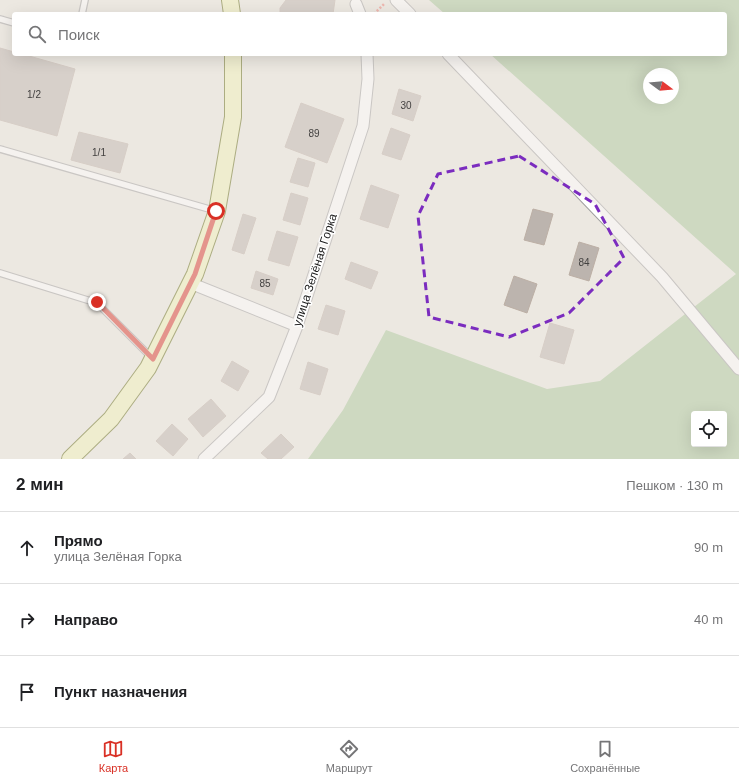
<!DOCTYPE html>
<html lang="ru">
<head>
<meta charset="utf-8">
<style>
	body { margin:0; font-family:Helvetica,sans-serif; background:#f2f2f2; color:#202124 }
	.controls { position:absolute; right:12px; bottom:12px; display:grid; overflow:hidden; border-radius:4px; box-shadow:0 4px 16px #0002 }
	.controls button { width:36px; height:36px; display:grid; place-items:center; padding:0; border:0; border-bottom:1px solid #e0e0e0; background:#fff; color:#202124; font:20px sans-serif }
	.compass { position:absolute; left:643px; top:68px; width:36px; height:36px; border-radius:50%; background:#fff; box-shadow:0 4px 16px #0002; rotate:106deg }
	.stop { position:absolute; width:12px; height:12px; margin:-9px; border:3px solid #d93025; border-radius:50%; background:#fff }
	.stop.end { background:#d93025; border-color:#fff; box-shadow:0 1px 4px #0008 }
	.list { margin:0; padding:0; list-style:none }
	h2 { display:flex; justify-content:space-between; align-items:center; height:52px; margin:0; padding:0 16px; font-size:17px }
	h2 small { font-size:13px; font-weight:400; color:#757577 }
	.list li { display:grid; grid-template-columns:26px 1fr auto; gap:12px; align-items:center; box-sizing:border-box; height:72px; padding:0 16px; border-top:1px solid #e0e0e0 }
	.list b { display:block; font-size:15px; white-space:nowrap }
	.list p { margin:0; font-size:13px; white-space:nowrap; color:#757577 }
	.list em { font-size:13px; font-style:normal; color:#757577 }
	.icon { flex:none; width:22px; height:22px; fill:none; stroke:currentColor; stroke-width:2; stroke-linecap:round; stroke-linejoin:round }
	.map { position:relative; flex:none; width:739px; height:459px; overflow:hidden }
	.search { position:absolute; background:#fff; box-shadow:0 4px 16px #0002; left:12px; right:12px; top:12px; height:44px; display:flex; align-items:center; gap:10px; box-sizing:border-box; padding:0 14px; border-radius:4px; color:#757577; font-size:15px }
	.sheet { height:268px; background:#fff }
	nav { display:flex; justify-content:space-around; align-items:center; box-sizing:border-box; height:56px; border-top:1px solid #e0e0e0; background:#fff; font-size:11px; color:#757577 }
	nav a { display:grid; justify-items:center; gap:2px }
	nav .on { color:#d93025 }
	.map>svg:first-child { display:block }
	.forest { fill:#a8c899; fill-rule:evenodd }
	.building { fill:#bcb4ae; stroke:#bcafa5 }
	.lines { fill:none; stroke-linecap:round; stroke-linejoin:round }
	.lane-casing { stroke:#9f9f9f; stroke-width:8 }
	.street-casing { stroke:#9f9f9f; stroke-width:13 }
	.secondary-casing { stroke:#5e670d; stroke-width:18 }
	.path { stroke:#ed7c71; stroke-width:2.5; stroke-dasharray:2 2; stroke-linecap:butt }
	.lane { stroke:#fff; stroke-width:5.5 }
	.street { stroke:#fff; stroke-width:11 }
	.secondary { stroke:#f1f3b8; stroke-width:16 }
	.route { stroke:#d93025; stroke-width:5 }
	.marked { fill:none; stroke:#7b2cbf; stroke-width:3; stroke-dasharray:8 5; stroke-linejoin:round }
	.labels { text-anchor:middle; stroke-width:3; stroke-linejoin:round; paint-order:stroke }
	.number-label { font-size:10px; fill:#434140 }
	.street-label { font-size:12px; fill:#1b1b1b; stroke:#fff }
</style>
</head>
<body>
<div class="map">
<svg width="739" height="459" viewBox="0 0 739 459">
	<rect width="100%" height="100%" fill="#ece8e1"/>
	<!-- forest -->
	<path class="forest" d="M429,0h310v459h-431l35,-49 43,-80 161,59 53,-8 136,-107 -246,-220h235v-40h-280zM649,74h24v24h-24zM694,414h30v30h-30z"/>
	<!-- building -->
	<g class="building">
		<path d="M286,0h49l-2,14h-53v-6z"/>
		<path d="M0,48l14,4v2h8l53,15 -18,67 -57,-16z"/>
		<path d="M399,89l22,7 -8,25 -21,-7z"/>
		<path d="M301,103l43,16 -17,44 -42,-16z"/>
		<path d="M391,128l19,7 -9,25 -19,-6z"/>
		<path d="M79,132l49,12 -8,29 -49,-13z"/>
		<path d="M298,158l17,5 -7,24 -18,-5z"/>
		<path d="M371,185l28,10 -11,33 -28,-9z"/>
		<path d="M291,193l17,5 -8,27 -17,-5z"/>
		<path d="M533,209l20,5 -9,31 -20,-5z"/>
		<path d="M243,214l13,4 -12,36 -12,-4z"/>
		<path d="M277,231l21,6 -9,29 -21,-6z"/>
		<path d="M579,242l20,6 -10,33 -20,-6z"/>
		<path d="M351,262l27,10 -7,17 -26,-10z"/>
		<path d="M256,271l22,8 -5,16 -22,-7z"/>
		<path d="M514,276l23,8 -10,29 -23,-8z"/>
		<path d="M326,305l19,6 -7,24 -20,-6z"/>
		<path d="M550,323l24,7 -10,34 -24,-7z"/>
		<path d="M232,361l17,10 -11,20 -17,-10z"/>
		<path d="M308,362l20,7 -8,26 -20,-6z"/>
		<path d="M211,399l15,17 -23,21 -15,-18z"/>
		<path d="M172,424l16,15 -15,17 -17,-15z"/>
		<path d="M281,434l13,13 -13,12h-13l-7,-6z"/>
		<path d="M130,453l6,6h-13z"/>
	</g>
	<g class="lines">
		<!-- lane casing -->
		<g class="lane-casing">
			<g id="lane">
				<path d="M82,14l3,-14"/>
				<path d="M0,19l14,4"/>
				<path d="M0,149l216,62"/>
				<path d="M0,273l97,30 54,54"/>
			</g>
		</g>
		<!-- street casing -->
		<g class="street-casing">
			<g id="street">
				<path d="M396,0l14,14"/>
				<path d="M356,4l4,10"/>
				<path d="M448,54l214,223 77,92"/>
				<path d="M190,283l107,43"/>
				<path d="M204,459l65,-62 28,-71 66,-200 5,-47 -1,-25"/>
			</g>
		</g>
		<!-- secondary casing -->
		<g class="secondary-casing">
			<g id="secondary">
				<path d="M230,0l2,14"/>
				<path d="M70,459l41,-40 37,-51 47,-94 22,-63 16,-94v-63"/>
			</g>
		</g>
		<!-- path -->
		<path class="path" d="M374,14l11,-11"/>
		<!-- lane -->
		<use href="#lane" class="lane"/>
		<!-- street -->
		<use href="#street" class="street"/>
		<!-- secondary -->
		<use href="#secondary" class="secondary"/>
	</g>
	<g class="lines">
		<!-- route -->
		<path class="route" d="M97,302l56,57 42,-85 21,-63"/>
	</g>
	<!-- marked area -->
	<path d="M0 0H739V459H0ZM519,156l76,48 29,54 -55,55 -60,24 -80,-20 -11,-101 20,-42z" fill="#ece8e1" fill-opacity=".55" fill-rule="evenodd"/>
	<path class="marked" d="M519,156l76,48 29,54 -55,55 -60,24 -80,-20 -11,-101 20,-42z"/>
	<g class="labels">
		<!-- number labels -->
		<g class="number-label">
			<text x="34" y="98">1/2</text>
			<text x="406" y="109">30</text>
			<text x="314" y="137">89</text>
			<text x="99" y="156">1/1</text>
			<text x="584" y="266">84</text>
			<text x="265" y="287">85</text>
		</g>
		<!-- street labels -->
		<g class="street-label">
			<text transform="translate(315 270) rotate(-72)" y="4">улица Зелёная Горка</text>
		</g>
	</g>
</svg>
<div class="controls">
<button><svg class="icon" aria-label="locate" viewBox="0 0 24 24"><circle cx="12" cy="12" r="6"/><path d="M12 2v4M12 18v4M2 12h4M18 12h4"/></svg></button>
</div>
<svg class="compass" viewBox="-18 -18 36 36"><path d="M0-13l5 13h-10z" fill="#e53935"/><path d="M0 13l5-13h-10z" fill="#757577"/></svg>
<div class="stop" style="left:216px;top:211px"></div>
<div class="stop end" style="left:97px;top:302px"></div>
<div class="search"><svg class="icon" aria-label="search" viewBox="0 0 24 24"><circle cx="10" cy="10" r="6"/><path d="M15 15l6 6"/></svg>Поиск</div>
</div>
<section class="sheet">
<h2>2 мин<small>Пешком · 130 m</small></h2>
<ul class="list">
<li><svg class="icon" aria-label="ahead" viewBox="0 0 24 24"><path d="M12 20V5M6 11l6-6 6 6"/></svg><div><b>Прямо</b><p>улица Зелёная Горка</p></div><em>90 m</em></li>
<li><svg class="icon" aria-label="right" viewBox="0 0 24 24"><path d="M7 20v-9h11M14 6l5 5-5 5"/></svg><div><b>Направо</b></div><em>40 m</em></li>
<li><svg class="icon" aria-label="arrive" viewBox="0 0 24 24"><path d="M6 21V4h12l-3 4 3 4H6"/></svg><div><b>Пункт назначения</b></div></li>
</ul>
</section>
<nav>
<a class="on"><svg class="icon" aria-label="map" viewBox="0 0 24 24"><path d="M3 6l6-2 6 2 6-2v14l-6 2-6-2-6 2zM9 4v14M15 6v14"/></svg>Карта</a>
<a><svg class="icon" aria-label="directions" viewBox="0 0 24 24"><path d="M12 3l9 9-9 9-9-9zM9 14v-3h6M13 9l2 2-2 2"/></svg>Маршрут</a>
<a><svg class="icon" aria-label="saved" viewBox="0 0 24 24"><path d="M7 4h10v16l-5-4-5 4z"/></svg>Сохранённые</a>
</nav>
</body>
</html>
